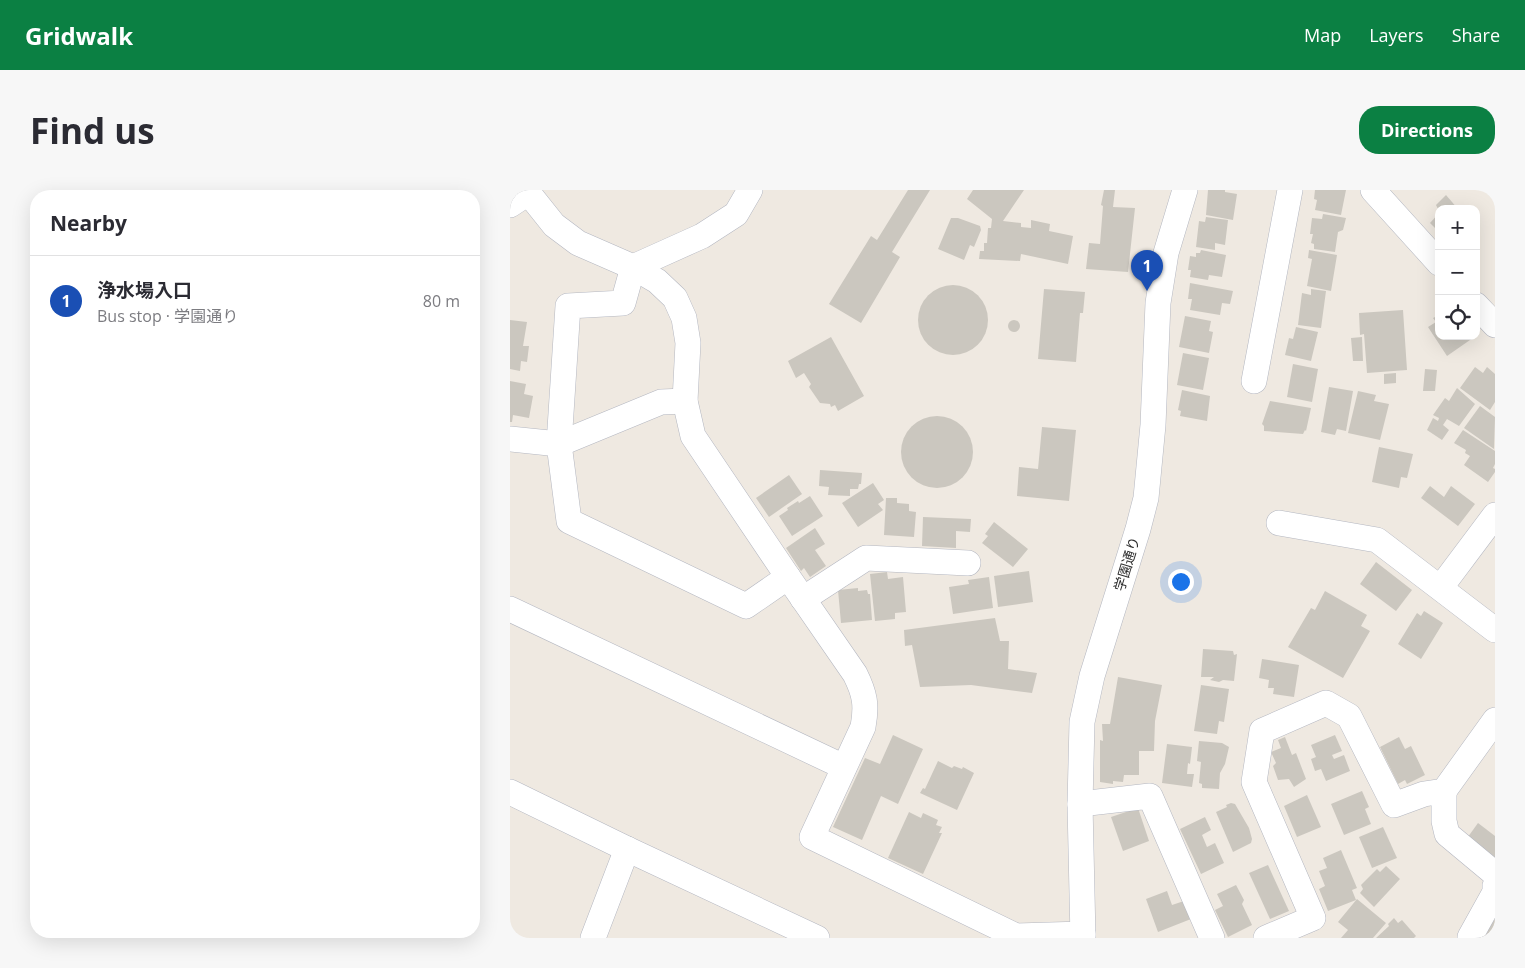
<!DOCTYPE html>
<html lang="en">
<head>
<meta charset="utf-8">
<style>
	body { margin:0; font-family:"Open Sans","Noto Sans JP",sans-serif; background:#f7f7f7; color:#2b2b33 }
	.controls { position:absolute; right:15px; top:15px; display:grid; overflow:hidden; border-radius:10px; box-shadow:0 5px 20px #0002 }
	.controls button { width:45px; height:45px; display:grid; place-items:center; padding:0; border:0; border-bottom:1px solid #e1e1e2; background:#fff; color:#2b2b33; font:25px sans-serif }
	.you { position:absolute; left:670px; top:391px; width:18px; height:18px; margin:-12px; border:4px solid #fff; border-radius:50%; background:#1a73e8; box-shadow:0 0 0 8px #1a73e833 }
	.badge { display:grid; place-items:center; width:32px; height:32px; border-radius:50%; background:#0b8043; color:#fff; font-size:16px; font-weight:700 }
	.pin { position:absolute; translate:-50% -41px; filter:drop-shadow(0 1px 2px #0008) }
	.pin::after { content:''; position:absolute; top:26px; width:18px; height:15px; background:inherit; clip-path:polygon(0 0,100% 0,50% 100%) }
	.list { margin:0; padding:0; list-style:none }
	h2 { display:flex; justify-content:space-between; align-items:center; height:65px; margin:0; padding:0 20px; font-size:21px }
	h2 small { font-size:16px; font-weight:400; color:#7c7c81 }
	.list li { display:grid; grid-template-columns:32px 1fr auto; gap:15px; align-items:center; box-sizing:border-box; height:90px; padding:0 20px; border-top:1px solid #e1e1e2 }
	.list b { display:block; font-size:19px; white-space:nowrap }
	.list p { margin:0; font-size:16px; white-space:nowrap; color:#7c7c81 }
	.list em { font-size:16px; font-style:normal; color:#7c7c81 }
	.icon { flex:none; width:28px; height:28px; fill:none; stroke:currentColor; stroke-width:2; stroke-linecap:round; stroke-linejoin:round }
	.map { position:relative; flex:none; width:985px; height:748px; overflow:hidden; border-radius:20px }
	header { display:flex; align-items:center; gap:30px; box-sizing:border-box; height:70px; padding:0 25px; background:#0b8043; color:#fff }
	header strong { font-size:24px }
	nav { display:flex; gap:28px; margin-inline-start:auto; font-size:18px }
	.intro { display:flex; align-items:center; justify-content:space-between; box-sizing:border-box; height:120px; padding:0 30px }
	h1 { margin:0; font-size:35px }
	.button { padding:12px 22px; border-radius:20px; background:#0b8043; color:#fff; font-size:18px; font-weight:700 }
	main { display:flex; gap:30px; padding:0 30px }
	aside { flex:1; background:#fff; border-radius:20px; box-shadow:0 5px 20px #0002 }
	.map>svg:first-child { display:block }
	.building { fill:#cbc7bf }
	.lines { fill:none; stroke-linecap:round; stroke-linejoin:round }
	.minor-casing { stroke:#b4b7c1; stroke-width:26 }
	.minor { stroke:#fff; stroke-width:25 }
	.labels { text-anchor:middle; stroke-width:4.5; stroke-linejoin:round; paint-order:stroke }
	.street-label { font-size:14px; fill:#2e2e2e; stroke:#fff }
</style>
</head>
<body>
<header>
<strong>Gridwalk</strong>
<nav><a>Map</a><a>Layers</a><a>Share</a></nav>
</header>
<div class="intro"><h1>Find us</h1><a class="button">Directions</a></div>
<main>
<aside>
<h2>Nearby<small></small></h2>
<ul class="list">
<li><span class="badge" style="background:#1a4fb4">1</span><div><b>浄水場入口</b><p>Bus stop · 学園通り</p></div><em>80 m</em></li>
</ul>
</aside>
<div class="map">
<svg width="985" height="748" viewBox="0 0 985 748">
	<rect width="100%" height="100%" fill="#efe9e1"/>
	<!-- building -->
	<g class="building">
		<path d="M398,0h22l-38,62 8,5 -39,66 -32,-19 42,-68 6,4z"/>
		<path d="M463,0h51l-21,31 18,2v4l10,1v-8l19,4 -1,7 24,5 -5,28 -47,-10 -1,7 -41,-2 1,-8h4v-8h3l1,-15h3l1,-9 -25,-20z"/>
		<path d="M594,0h11l-2,17 22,1 -7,64 -42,-3 3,-26 11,1 3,-38 -2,-1z"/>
		<path d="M698,0h17v2l12,2 -4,26 -27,-5z"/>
		<path d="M805,0h31l-5,25 -26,-5 2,-10 -3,-1z"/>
		<path d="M936,5l12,14h-20l-2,-4z"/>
		<path d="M929,23v19l-9,-9z"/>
		<path d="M813,24l23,4 -3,12 -5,2 -3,20 -21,-3v-5l-3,-1 2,-9h-3l2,-16 10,1z"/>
		<path d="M696,27l22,3 -3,25 -10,-2v7l-19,-3 3,-26 6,1z"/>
		<path d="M441,28h7l22,8 1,4 -7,17 -4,-2 -6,15 -26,-11z"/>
		<path d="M691,60l25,5 -4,22 -13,-2 -1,5 -18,-3 1,-7h-3l2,-14 6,1v-4h4z"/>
		<path d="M799,60l28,5 -6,36 -24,-5 5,-27 -4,-1z"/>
		<path d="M680,93l43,8 -3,13 -8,-1 -2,12 -30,-5 2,-11h-4z"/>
		<circle cx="443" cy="130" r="35"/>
		<path d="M534,99l41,3 -2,21h-3l-4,49 -38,-3z"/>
		<path d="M801,99l15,2 -5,37 -23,-3 4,-32 9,2z"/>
		<path d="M893,120l4,60 -40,3 -3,-39 -4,1 -1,-22z"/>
		<path d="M929,125v21h28l3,4 -23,16 -19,-29 8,-5 -3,-4z"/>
		<path d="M675,126l26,5 -2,10 4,1 -4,21 -30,-6z"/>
		<circle cx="504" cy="136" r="6"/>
		<path d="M0,130l17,2 -4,24h6l-2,16 -6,-1 -1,10 -10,-2z"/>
		<path d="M786,137l22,5 -7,29 -26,-6 4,-17 4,1z"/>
		<path d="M321,147l33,59 -26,15 -3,-6 -4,2 -1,-3 -10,-1 -11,-16 2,-3 -7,-11 -8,5 -8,-17z"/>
		<path d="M852,147l1,24h-10l-2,-23z"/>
		<path d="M673,163l26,5 -6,32 -26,-5z"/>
		<path d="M783,174l25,5 -6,33 -25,-5z"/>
		<path d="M965,177l8,6 4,-6 8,7v28l-5,8 -30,-22z"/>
		<path d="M915,179l12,1 -2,21h-12z"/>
		<path d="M886,183v10l-12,1v-10z"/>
		<path d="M0,191l16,3 -2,10 9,2 -4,22 -16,-3 -1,7h-2z"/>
		<path d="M819,197l24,4 -7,40 -9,-2 -2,6 -14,-3z"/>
		<path d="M947,198l18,16 -16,22 -12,-7 -4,6 6,5 -7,10 -15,-10 6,-12 5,3 1,-3 -6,-3 12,-17 4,3z"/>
		<path d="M672,200l28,6 -3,25 -27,-5 1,-5 -3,-1z"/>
		<path d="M848,201l18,4 -2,6 15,3 -9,36 -32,-7z"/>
		<path d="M760,211l41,7 -5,23 -1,-1 -2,4 -39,-3v-5l-2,-2z"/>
		<path d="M970,216l15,11 -1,32 -30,-21z"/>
		<circle cx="427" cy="262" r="36"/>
		<path d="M532,237l34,3 -7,71 -52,-5 2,-29 19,2z"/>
		<path d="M953,240l32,21v13l-2,4 2,1v3l-7,10 -24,-17 6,-9 -5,-3 1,-3 -12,-7z"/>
		<path d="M869,257l34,7 -6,24 -6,-1 -2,11 -27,-6z"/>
		<path d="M310,280l42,3 -1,11h-2l-1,5h-8v7l-22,-1 1,-8 -10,-1z"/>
		<path d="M279,285l13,19 -33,23 -13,-19z"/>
		<path d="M363,293l11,17 -6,4 5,6 -25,17 -16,-24z"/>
		<path d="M920,296l14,11 7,-11 24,18 -17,22 -37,-28z"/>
		<path d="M300,306l13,20 -31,20 -13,-20 9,-6 -1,-2 11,-7 1,2z"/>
		<path d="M376,308h11v5l12,1v7l7,1 -2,25 -30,-2z"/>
		<path d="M413,327l48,2 -1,13 -14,-1v17l-34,-2z"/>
		<path d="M484,332l34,27 -15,18 -31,-24 6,-7 -3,-2z"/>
		<path d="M305,338l10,16 -10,6 11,16 -16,11 -6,-9 -3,3 -15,-23z"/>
		<path d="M866,372l36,28 -16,21 -36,-27z"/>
		<path d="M519,381l4,31 -35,5 -4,-31z"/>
		<path d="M377,382l1,7 15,-2 3,35 -11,1v6l-20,2 -5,-47z"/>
		<path d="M479,387l4,31 -40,6 -4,-27 20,-3 -1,-4z"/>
		<path d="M348,398v3l9,-1 1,4h2l2,26 -31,3 -3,-33z"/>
		<path d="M815,401l42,24 -6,11 9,5 -27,47 -55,-31 23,-39 4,2z"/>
		<path d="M914,421l19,12 -22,36 -23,-15 19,-31 4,3z"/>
		<path d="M485,428l5,23h9l-1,28 29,4 -5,20 -61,-8 -51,2 -8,-42 -7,1 -1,-16z"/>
		<path d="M693,459l30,2 1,4 3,-1 -3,27 -11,-1 -4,2 -9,-2 4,-3h-13z"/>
		<path d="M752,469l37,6 -5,32 -21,-3 1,-6h-6l1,-8 -10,-2z"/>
		<path d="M608,487l44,8 -7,36 -1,30h-15v24h-15l-1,7 -10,-1v3l-13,-2v-42l3,1 -1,-17h8z"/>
		<path d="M691,495l28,4 -5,33 -5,-1 -2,13 -23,-3z"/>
		<path d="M383,545l30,14 -25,55 -17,-8 -19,44 -29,-13 32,-69 15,6z"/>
		<path d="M825,545l7,16 -10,4 2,4 10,-4 6,16 -24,10 -5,-12 -6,2 -4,-12 5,-2 -5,-12z"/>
		<path d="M775,547l7,18 4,-2 10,26 -12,8 -5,-8 -11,1 -5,-14 3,-3 -5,-11 10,-4 -3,-8z"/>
		<path d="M889,547l6,12 6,-3 14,29 -18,9 -2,-4 -7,4 -18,-37z"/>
		<path d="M689,551l23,2 7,4 -4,17 -5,9 -1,16 -17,-1v-4l-3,-1 2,-21 -4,-1z"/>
		<path d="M657,554l25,3 -2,17 -2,-1 -1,11h7l-2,13 -30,-4z"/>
		<path d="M428,571l14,7 2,-2 8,3 1,-2 11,6 -17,37 -37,-17 3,-5 2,1z"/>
		<path d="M852,601l7,16 -4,2 6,15 -27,11 -13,-31z"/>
		<path d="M797,605l14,32 -24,10 -13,-31z"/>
		<path d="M721,613l4,1 14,24 3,11 -1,4 -18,9 -17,-40 11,-5 -1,-2z"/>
		<path d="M628,618l11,33 -26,10 -12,-34z"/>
		<path d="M399,622l12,6 2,-5 15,7 -2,5 6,2 -3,6h3l-19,41 -35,-16z"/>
		<path d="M695,627l6,13 -9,5 5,12 8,-4 9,20 -23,11 -21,-45z"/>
		<path d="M968,633l17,13v27l-30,-22z"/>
		<path d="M873,637l14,31 -25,10 -13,-31z"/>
		<path d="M831,660l16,38 -5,2 4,10 -28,11 -9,-22 6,-3 -6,-15 8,-3 -4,-10z"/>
		<path d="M758,675l21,46 -19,8 -21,-46z"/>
		<path d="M876,676l14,13 -26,28 -14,-14 3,-4 -2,-4 16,-16 3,3z"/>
		<path d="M726,695l8,15 -2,4 10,21 -24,12 -13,-27 8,-4 -6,-12z"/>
		<path d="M657,701l5,14 12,-4 7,18 -33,13 -12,-33z"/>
		<path d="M847,709l29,24 -13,15h-32l7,-8 -10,-8z"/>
		<path d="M884,728l4,5 4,-3 14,16 -2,2h-38l13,-12 -1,-2z"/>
		<path d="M985,729v19h-15z"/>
	</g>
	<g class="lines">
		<!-- minor casing -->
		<g class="minor-casing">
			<g id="minor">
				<path d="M16,0l28,35 24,18 55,24 24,14 18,17 9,20 4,25 -3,58 8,35 95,141 67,97c10,20 12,31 8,53l-51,110 204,99 67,-2"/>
				<path d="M240,0l-14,24 -34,22 -69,31 -10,36 -55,3 -9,138 10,77 177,85 42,-29"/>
				<path d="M863,0l66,73"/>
				<path d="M0,15l18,-12"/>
				<path d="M966,115l19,20"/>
				<path d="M744,191l36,-191"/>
				<path d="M0,249l49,5 102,-42 24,-1"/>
				<path d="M769,333l98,17 118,90"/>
				<path d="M931,397l54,-72"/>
				<path d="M293,409l63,-41 102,5"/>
				<path d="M0,419l334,158"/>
				<path d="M934,601v30l3,13 48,40"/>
				<path d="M0,602l117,57 190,89"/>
				<path d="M570,614l70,-8 62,142"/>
				<path d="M960,747l25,-45v-6"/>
				<path d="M83,748l34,-89"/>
				<path d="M573,748l-3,-134 2,-82 10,-46 46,-147 8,-31 7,-73 5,-122 8,-50 19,-63"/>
				<path d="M756,748l47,-20 -59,-136 8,-51 64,-28 23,13 45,89 30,-11 20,-3 51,-71"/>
			</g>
		</g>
		<!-- minor -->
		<use href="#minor" class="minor"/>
	</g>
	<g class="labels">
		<!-- street labels -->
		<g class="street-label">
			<text transform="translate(617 374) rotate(-73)" y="5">学園通り</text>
		</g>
	</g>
</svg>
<div class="controls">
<button>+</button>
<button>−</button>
<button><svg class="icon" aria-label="locate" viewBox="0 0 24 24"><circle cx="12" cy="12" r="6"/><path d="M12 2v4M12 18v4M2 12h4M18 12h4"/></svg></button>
</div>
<div class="you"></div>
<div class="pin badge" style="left:637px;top:101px;background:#1a4fb4">1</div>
</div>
</main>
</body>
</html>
